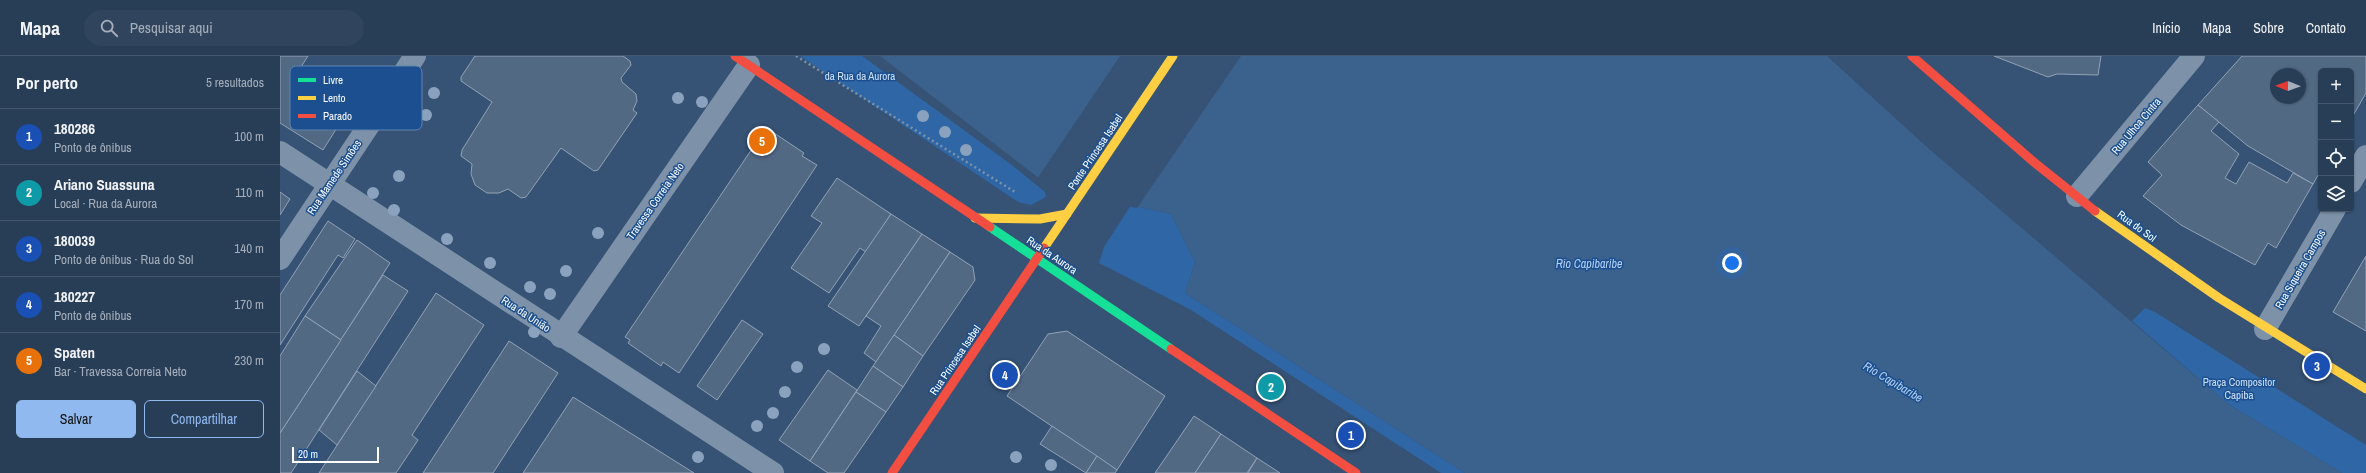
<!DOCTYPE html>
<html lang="pt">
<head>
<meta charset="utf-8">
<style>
	body { margin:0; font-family:"Archivo Narrow",sans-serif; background:#30455d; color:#f1f3f6 }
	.controls { position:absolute; right:12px; top:12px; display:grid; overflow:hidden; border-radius:6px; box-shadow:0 1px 3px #0004 }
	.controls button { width:36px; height:36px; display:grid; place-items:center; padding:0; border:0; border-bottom:1px solid #44576d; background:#283e57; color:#f1f3f6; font:20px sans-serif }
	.compass { position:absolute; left:1990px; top:12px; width:36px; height:36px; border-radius:50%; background:#283e57; box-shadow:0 1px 3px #0004; rotate:271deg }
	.scale { position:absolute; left:12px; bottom:10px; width:87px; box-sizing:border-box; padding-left:4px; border:2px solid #fff; border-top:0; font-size:11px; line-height:14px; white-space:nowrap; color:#fff; -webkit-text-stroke:3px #1b4f8f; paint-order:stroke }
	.you { position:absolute; left:1452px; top:207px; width:14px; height:14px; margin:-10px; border:3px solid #fff; border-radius:50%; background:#1a73e8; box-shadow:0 0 0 6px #1a73e833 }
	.badge { display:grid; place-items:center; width:26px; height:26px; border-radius:50%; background:#90b9f0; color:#fff; font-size:13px; font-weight:700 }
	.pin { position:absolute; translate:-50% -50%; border:2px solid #fff; box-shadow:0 1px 4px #0006 }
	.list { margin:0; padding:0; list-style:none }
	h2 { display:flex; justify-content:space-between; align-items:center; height:52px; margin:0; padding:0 16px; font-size:17px }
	h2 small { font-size:13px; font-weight:400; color:#a5aeba }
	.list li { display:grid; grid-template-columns:26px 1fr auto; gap:12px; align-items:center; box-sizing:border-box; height:56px; padding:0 16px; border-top:1px solid #44576d }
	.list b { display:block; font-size:15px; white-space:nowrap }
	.list p { margin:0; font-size:13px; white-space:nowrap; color:#a5aeba }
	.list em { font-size:13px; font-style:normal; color:#a5aeba }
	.actions { display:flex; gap:8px; padding:12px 16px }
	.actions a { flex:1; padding:9px 0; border:1px solid #90b9f0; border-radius:6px; text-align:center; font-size:14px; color:#90b9f0 }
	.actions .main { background:#90b9f0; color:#111 }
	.icon { flex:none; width:22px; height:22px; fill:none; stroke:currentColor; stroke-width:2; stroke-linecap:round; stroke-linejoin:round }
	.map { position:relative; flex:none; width:2086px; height:417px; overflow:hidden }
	header { display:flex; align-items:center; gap:24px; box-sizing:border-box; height:56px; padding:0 20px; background:#283e57; border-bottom:1px solid #44576d }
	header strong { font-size:19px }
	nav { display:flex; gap:22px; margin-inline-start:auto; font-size:14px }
	.search { width:280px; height:36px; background:#30455d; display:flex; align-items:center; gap:10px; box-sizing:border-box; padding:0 14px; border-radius:22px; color:#a5aeba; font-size:15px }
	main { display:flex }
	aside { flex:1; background:#283e57 }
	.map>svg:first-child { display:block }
	.green { fill:#2f66a5 }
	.water { fill:#3b618d }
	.pier { fill:#365274 }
	.building { fill:#526984; stroke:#92a2b6; fill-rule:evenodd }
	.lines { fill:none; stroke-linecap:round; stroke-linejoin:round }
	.path { stroke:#7d92a8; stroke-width:2.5; stroke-dasharray:2 3; stroke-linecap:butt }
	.street { stroke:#7d92a8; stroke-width:22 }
	.fast { stroke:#16e098; stroke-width:9 }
	.slow { stroke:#ffcf43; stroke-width:9 }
	.jam { stroke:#f24e42; stroke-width:9 }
	.tree { fill:#8aa2be }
	.labels { text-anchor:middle; stroke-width:3; stroke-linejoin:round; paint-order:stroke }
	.park-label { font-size:11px; fill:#cfe3fa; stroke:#1b4f8f }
	.street-label { font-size:11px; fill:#fff; stroke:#1b4f8f }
	.water-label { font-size:12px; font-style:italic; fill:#b5d3f5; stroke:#1b4f8f }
	.key { fill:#1b4f8f; stroke:#5f84b1; stroke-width:1 }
	.key-label { font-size:11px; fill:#fff }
</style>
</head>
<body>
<header>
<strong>Mapa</strong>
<div class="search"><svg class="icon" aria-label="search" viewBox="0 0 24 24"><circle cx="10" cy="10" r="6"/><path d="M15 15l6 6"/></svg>Pesquisar aqui</div>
<nav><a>Início</a><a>Mapa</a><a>Sobre</a><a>Contato</a></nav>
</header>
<main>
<aside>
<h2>Por perto<small>5 resultados</small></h2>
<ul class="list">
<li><span class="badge" style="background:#1a4fb4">1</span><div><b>180286</b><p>Ponto de ônibus</p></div><em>100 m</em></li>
<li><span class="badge" style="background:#0f9aa8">2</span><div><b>Ariano Suassuna</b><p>Local · Rua da Aurora</p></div><em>110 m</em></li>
<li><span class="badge" style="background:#1a4fb4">3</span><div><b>180039</b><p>Ponto de ônibus · Rua do Sol</p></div><em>140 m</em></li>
<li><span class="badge" style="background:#1a4fb4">4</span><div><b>180227</b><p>Ponto de ônibus</p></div><em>170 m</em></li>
<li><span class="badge" style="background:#e8710a">5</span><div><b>Spaten</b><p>Bar · Travessa Correia Neto</p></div><em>230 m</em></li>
</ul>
<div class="actions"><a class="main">Salvar</a><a>Compartilhar</a></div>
</aside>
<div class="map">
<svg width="2086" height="417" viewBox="0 0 2086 417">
	<rect width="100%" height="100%" fill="#365274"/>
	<!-- green -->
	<g class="green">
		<path d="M520,0h62l150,109 33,27 1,5 -15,8 -13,-3z"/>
		<path d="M851,149l40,9 24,48 -10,31 280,180h-24l-250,-163 -92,-47 5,-16z"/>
		<path d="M1865,252l10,4 211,133v28h-24l-114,-69 -96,-83z"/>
	</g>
	<!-- water -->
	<path class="water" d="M600,0h947l101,92 300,256 114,69h-877l-280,-180 10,-31 -24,-48 -40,-9 -91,-26z"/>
	<!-- pier -->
	<path class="pier" d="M840,0h121l-104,152 -86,-18 -14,-11z"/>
	<!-- building -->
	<g class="building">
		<path d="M0,0h28l-9,14 53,34 -29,46 -43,-27z"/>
		<path d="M195,0h148l7,5 1,4 -10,13 1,4 14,12 1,7 -4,9 4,3 -39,57 -4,1 -33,-23 -35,49 -5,1 -13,-9 -9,4h-12l-12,-8 -4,-11 1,-10 -11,-8 1,-6 30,-48 -31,-21v-4z"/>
		<path d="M1714,0h107l-3,19 -41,-1 -9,3z"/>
		<path d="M1962,0h124v37l-15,26v-48h-30v99l-8,14 -65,-38 -50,-41zM1996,18h24v24h-24z"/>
		<path d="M1918,49l21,17 -8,9 28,23 -14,24 11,6 13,-22 38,21 6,-10 20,11 -37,64 -8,-5 -13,22 -74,-40 -38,-29 19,-21 -14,-13z"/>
		<path d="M484,75l5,3 2,-3 33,22 -2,3 15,9 -138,208 -16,-11 -2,4 -33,-23 2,-3 -5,-3z"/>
		<path d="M557,122l54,36 -25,38 -6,-4 -31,45 -38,-25 31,-45 -11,-7z"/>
		<path d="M0,136l10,7 -10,16z"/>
		<path d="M611,158l31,20 -63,92 -31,-20z"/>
		<path d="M48,165l27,18 -12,19 -5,-3 -58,90v-50z"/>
		<path d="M642,178l28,18 -74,110 -12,-9 17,-27 -15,-10z"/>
		<path d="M77,184l33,23 -49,77 -36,-24z"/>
		<path d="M670,196l23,15 2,13 -52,76 -29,-21z"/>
		<path d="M2086,200v75l-33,-19z"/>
		<path d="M103,219l25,16 -117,182h-11v-40z"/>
		<path d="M156,237l48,32 -72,110 6,5 -22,33h-77z"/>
		<path d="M25,260l36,24 -61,93v-77z"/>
		<path d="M462,264l21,14 -46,66 -20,-14z"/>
		<path d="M787,275l98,65 -48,74 -110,-74 41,-62z"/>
		<path d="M614,279l29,21 -20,31 -30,-21z"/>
		<path d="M229,285l49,32 -65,100h-70z"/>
		<path d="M593,310l30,21 -17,25 -30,-20z"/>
		<path d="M548,314l29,20 -47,71 -31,-21z"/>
		<path d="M77,315l19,15 -39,59 -18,-15z"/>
		<path d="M576,336l30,20 -42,61h-16l-18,-12z"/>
		<path d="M293,341l121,76h-171z"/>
		<path d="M914,360l27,18 -26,39h-40z"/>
		<path d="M772,370l45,30 -11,17 -46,-29z"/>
		<path d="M941,378l36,24 -10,15h-52z"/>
		<path d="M817,400l20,14 -2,3h-29z"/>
		<path d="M977,402l23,15h-32z"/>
	</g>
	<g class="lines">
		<!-- path -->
		<path class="path" d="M516,0l219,136"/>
		<!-- street -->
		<g class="street">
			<path d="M0,96l493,321"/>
			<path d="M2071,126l15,-26"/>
			<path d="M1797,140l117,-140"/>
			<path d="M0,203l135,-203"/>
			<path d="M1985,273l70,-120"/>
			<path d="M281,281l188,-272"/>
		</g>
		<!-- fast -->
		<path class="fast" d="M710,171l181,122"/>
		<!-- slow -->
		<g class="slow">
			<path d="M1815,155l124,87 147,91"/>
			<path d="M695,162l65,1 27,-5"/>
			<path d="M764,192l129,-192"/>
		</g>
		<!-- jam -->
		<g class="jam">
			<path d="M455,0l255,171"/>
			<path d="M1632,0l123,107 60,48"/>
			<path d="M891,293l185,124"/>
			<path d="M612,417l152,-225"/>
		</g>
	</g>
	<!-- trees -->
	<g class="tree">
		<circle cx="154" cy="37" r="6"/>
		<circle cx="398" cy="42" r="6"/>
		<circle cx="422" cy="46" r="6"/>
		<circle cx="146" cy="59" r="6"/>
		<circle cx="643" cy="60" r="6"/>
		<circle cx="665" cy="76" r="6"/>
		<circle cx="686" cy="94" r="6"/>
		<circle cx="119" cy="120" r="6"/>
		<circle cx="93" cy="137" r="6"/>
		<circle cx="114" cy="154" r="6"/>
		<circle cx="318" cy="177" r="6"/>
		<circle cx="167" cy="183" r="6"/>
		<circle cx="210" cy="207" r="6"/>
		<circle cx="286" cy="215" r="6"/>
		<circle cx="250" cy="231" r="6"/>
		<circle cx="270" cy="238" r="6"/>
		<circle cx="254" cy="276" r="6"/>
		<circle cx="544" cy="293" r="6"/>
		<circle cx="517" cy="311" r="6"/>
		<circle cx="505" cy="336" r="6"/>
		<circle cx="493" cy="357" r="6"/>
		<circle cx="477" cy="370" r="6"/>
		<circle cx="418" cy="401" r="6"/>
		<circle cx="736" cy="401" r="6"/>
		<circle cx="771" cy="409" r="6"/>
	</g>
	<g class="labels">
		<!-- park labels -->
		<g class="park-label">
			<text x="580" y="24">da Rua da Aurora</text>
			<text x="1959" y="330">Praça Compositor<tspan x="1959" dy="13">Capiba</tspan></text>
		</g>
		<!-- street labels -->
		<g class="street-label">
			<text transform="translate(1856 70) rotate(-50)" y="4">Rua Ulhoa Cintra</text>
			<text transform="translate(815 96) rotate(-56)" y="4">Ponte Princesa Isabel</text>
			<text transform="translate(54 121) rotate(-56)" y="4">Rua Mamede Simões</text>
			<text transform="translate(375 145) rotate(-55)" y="4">Travessa Correia Neto</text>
			<text transform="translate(1857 170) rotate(36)" y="4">Rua do Sol</text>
			<text transform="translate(772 199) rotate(34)" y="4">Rua da Aurora</text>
			<text transform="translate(2020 213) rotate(-60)" y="4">Rua Siqueira Campos</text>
			<text transform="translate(246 258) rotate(33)" y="4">Rua da União</text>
			<text transform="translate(675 304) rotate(-56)" y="4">Rua Princesa Isabel</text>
		</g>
		<!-- water labels -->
		<g class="water-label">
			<text x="1309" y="212">Rio Capibaribe</text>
			<text transform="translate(1613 326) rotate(31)" y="4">Rio Capibaribe</text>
		</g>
	</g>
	<!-- legend -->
	<rect x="10" y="10" width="132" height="64" rx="6" class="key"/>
	<rect x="18" y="22" width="18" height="4" fill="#16e098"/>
	<rect x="18" y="40" width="18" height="4" fill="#ffcf43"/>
	<rect x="18" y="58" width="18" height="4" fill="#f24e42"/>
	<g class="key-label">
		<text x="43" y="28">Livre</text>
		<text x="43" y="46">Lento</text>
		<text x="43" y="64">Parado</text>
	</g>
</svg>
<div class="controls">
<button>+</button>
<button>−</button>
<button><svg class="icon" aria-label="locate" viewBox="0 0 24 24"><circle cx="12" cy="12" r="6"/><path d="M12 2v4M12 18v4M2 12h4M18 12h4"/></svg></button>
<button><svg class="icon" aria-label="layers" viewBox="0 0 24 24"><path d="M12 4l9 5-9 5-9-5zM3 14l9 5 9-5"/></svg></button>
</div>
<svg class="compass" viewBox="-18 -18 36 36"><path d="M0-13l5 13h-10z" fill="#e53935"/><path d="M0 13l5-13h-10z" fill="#a5aeba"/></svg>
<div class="scale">20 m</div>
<div class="you"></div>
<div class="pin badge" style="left:1071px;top:379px;background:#1a4fb4">1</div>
<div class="pin badge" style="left:991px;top:331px;background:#0f9aa8">2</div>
<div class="pin badge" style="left:2037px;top:310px;background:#1a4fb4">3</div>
<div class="pin badge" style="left:725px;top:319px;background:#1a4fb4">4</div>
<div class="pin badge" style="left:482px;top:85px;background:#e8710a">5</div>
</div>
</main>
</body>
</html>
